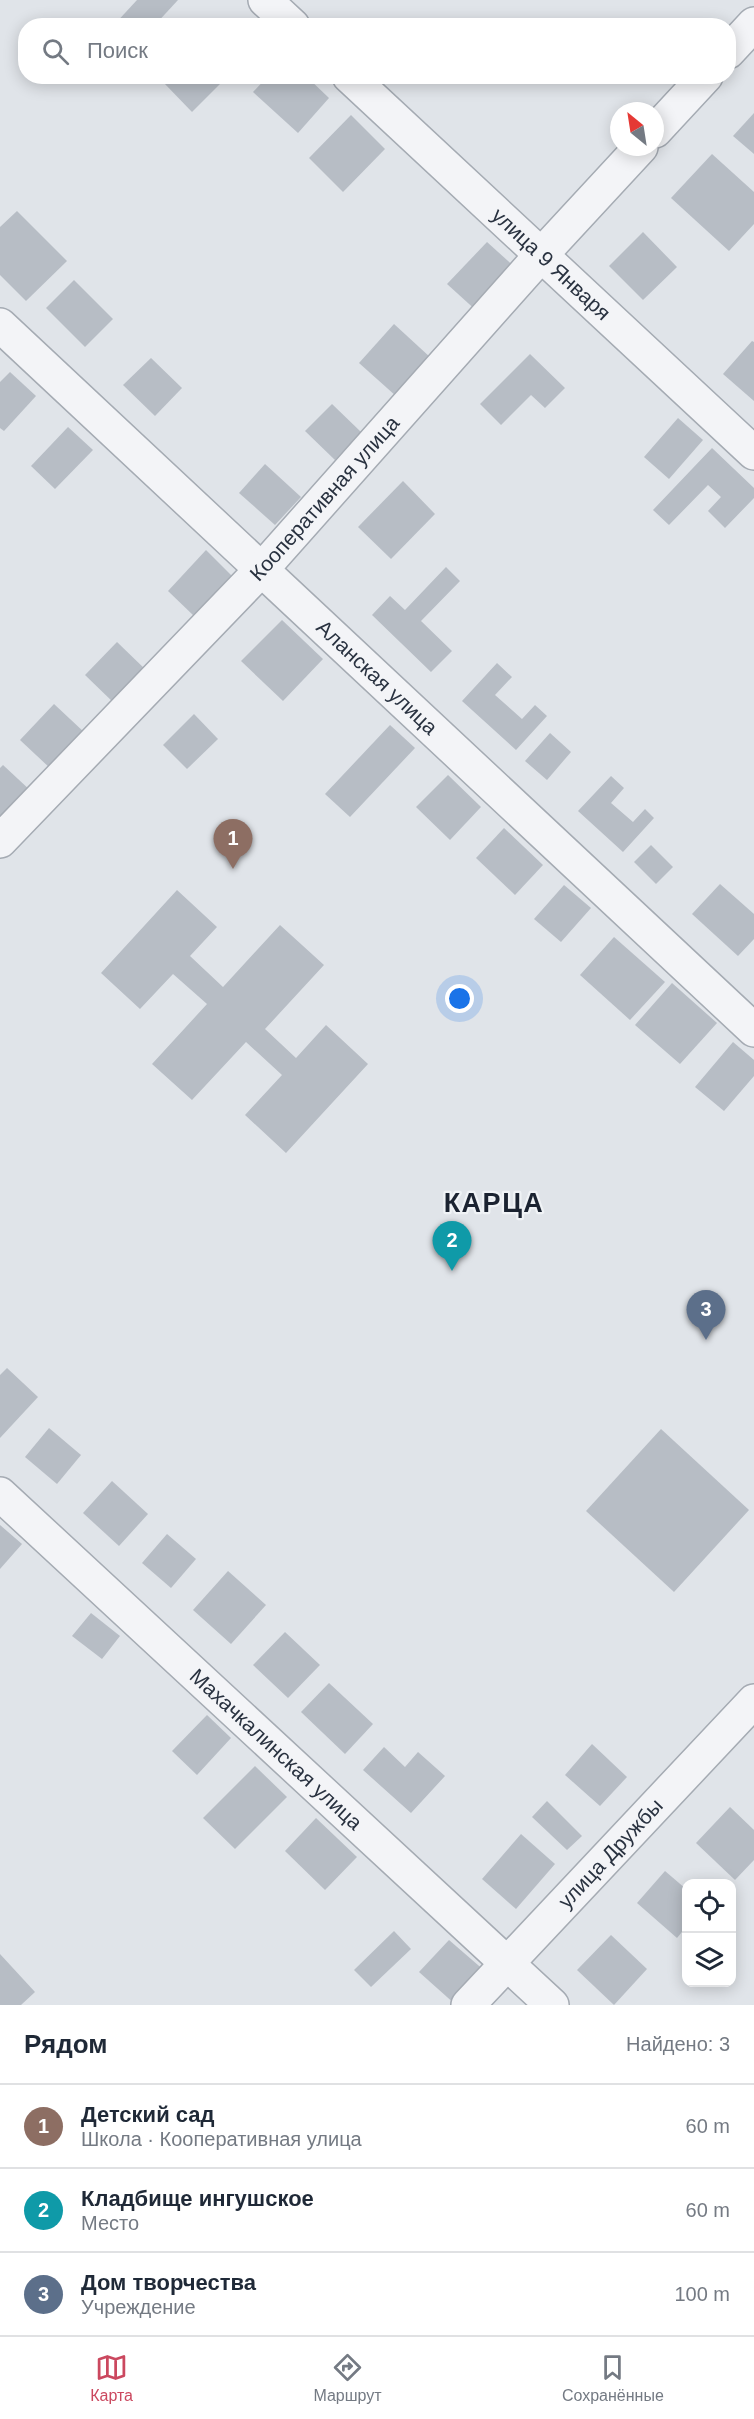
<!DOCTYPE html>
<html lang="ru">
<head>
<meta charset="utf-8">
<style>
	body { margin:0; font-family:Arial,sans-serif; background:#f6f6f7; color:#1f2937 }
	.controls { position:absolute; right:18px; bottom:18px; display:grid; overflow:hidden; border-radius:12px; box-shadow:0 3px 15px #0003 }
	.controls button { width:54px; height:54px; display:grid; place-items:center; padding:0; border:0; border-bottom:2px solid #e0e1e3; background:#fff; color:#1f2937; font:30px sans-serif }
	.compass { position:absolute; left:610px; top:102px; width:54px; height:54px; border-radius:50%; background:#fff; box-shadow:0 3px 15px #0003; rotate:330deg }
	.you { position:absolute; left:460px; top:999px; width:21px; height:21px; margin:-15px; border:4px solid #fff; border-radius:50%; background:#1a73e8; box-shadow:0 0 0 9px #1a73e833 }
	.badge { display:grid; place-items:center; width:39px; height:39px; border-radius:50%; background:#cb485f; color:#fff; font-size:20px; font-weight:700 }
	.pin { position:absolute; translate:-50% -50px; filter:drop-shadow(0 2px 3px #0008) }
	.pin::after { content:''; position:absolute; top:32px; width:21px; height:18px; background:inherit; clip-path:polygon(0 0,100% 0,50% 100%) }
	.list { margin:0; padding:0; list-style:none }
	h2 { display:flex; justify-content:space-between; align-items:center; height:78px; margin:0; padding:0 24px; font-size:26px }
	h2 small { font-size:20px; font-weight:400; color:#747a83 }
	.list li { display:grid; grid-template-columns:39px 1fr auto; gap:18px; align-items:center; box-sizing:border-box; height:84px; padding:0 24px; border-top:2px solid #e0e1e3 }
	.list b { display:block; font-size:22px; white-space:nowrap }
	.list p { margin:0; font-size:20px; white-space:nowrap; color:#747a83 }
	.list em { font-size:20px; font-style:normal; color:#747a83 }
	.icon { flex:none; width:33px; height:33px; fill:none; stroke:currentColor; stroke-width:2; stroke-linecap:round; stroke-linejoin:round }
	.map { position:relative; flex:none; width:754px; height:2005px; overflow:hidden }
	.search { position:absolute; background:#fff; box-shadow:0 3px 15px #0003; left:18px; right:18px; top:18px; height:66px; display:flex; align-items:center; gap:15px; box-sizing:border-box; padding:0 21px; border-radius:24px; color:#747a83; font-size:22px }
	.sheet { height:330px; background:#fff }
	nav { display:flex; justify-content:space-around; align-items:center; box-sizing:border-box; height:84px; border-top:2px solid #e0e1e3; background:#fff; font-size:16px; color:#747a83 }
	nav a { display:grid; justify-items:center; gap:3px }
	nav .on { color:#cb485f }
	.map>svg:first-child { display:block }
	.building { fill:#b7bdc5 }
	.lines { fill:none; stroke-linecap:round; stroke-linejoin:round }
	.minor-casing { stroke:#a5abb3; stroke-width:36 }
	.minor { stroke:#f3f4f7; stroke-width:33 }
	.labels { text-anchor:middle; stroke-width:4.5; stroke-linejoin:round; paint-order:stroke }
	.street-label { font-size:21px; fill:#293240; stroke:#f0f3f6 }
	.district-label { font-size:27px; font-weight:bold; letter-spacing:1.5px; fill:#1b2331; stroke:#f0f3f6 }
</style>
</head>
<body>
<div class="map">
<svg width="754" height="2005" viewBox="0 0 754 2005">
	<rect width="100%" height="100%" fill="#e0e4e9"/>
	<!-- building -->
	<g class="building">
		<path d="M137,0h41l-24,26h-41z"/>
		<path d="M171,76h57l-36,36 -28,-29z"/>
		<path d="M268,76h38l23,22 -31,35 -45,-41z"/>
		<path d="M754,113v41l-21,-18z"/>
		<path d="M351,115l34,34 -42,43 -34,-34z"/>
		<path d="M712,154l42,38v32l-25,27 -58,-53z"/>
		<path d="M17,211l50,50 -41,40 -26,-26v-48z"/>
		<path d="M643,232l34,35 -34,33 -34,-34z"/>
		<path d="M487,242l31,28 -39,43 -32,-29z"/>
		<path d="M74,280l39,39 -28,28 -39,-39z"/>
		<path d="M394,324l37,34 -35,38 -37,-33z"/>
		<path d="M752,341l2,1v59l-31,-27z"/>
		<path d="M530,354l35,34 -20,20 -14,-13 -30,30 -21,-21z"/>
		<path d="M151,358l31,30 -27,28 -32,-31z"/>
		<path d="M10,372l26,24 -32,35 -4,-3v-46z"/>
		<path d="M332,404l29,28 -26,28 -30,-29z"/>
		<path d="M678,418l25,22 -34,39 -25,-22z"/>
		<path d="M68,427l25,23 -38,39 -24,-23z"/>
		<path d="M712,448l42,40v10l-29,30 -17,-17 13,-14 -13,-12 -39,40 -16,-15z"/>
		<path d="M265,464l36,33 -26,28 -36,-32z"/>
		<path d="M403,481l32,33 -44,45 -33,-32z"/>
		<path d="M206,550l26,26 -38,40 -26,-25z"/>
		<path d="M446,567l14,14 -39,40 31,30 -21,21 -59,-57 18,-19 15,14z"/>
		<path d="M282,620l41,39 -40,42 -42,-40z"/>
		<path d="M117,642l30,29 -32,33 -30,-29z"/>
		<path d="M497,663l15,14 -17,18 27,24 13,-14 12,11 -31,34 -54,-49z"/>
		<path d="M54,704l31,29 -34,36 -31,-29z"/>
		<path d="M194,714l24,25 -31,30 -24,-24z"/>
		<path d="M390,725l25,23 -65,69 -25,-23z"/>
		<path d="M550,733l21,19 -24,28 -22,-19z"/>
		<path d="M3,765l29,27 -32,35v-59z"/>
		<path d="M448,775l33,32 -31,33 -34,-33z"/>
		<path d="M611,776l13,12 -13,15 22,19 12,-13 9,9 -31,34 -45,-41z"/>
		<path d="M504,828l39,37 -28,30 -39,-37z"/>
		<path d="M651,845l22,22 -17,17 -22,-22z"/>
		<path d="M720,884l34,30v25l-16,17 -46,-42z"/>
		<path d="M564,885l27,23 -30,34 -27,-23z"/>
		<path d="M177,890l40,37 -27,29 33,31 57,-62 44,40 -59,64 31,29 30,-33 42,39 -82,89 -41,-38 37,-40 -36,-33 -54,58 -40,-36 55,-60 -34,-30 -33,35 -39,-36z"/>
		<path d="M614,937l51,45 -35,38 -50,-45z"/>
		<path d="M672,983l45,40 -37,41 -45,-39z"/>
		<path d="M733,1042l21,18v16l-30,35 -29,-24z"/>
		<path d="M7,1368l31,29 -38,41v-63z"/>
		<path d="M49,1428l32,27 -24,29 -32,-27z"/>
		<path d="M661,1429l88,81 -75,82 -88,-81z"/>
		<path d="M112,1481l36,33 -29,32 -36,-33z"/>
		<path d="M0,1525l22,19 -22,25z"/>
		<path d="M167,1534l29,25 -25,29 -29,-25z"/>
		<path d="M228,1571l38,34 -35,39 -38,-34z"/>
		<path d="M91,1613l29,23 -18,23 -30,-23z"/>
		<path d="M285,1632l35,33 -32,33 -35,-33z"/>
		<path d="M329,1683l44,41 -28,30 -44,-42z"/>
		<path d="M207,1715l24,23 -34,37 -25,-24z"/>
		<path d="M592,1744l35,33 -27,29 -35,-31z"/>
		<path d="M384,1747l21,20 13,-15 27,24 -34,37 -48,-43z"/>
		<path d="M255,1766l32,31 -52,52 -32,-31z"/>
		<path d="M547,1801l35,35 -15,14 -35,-33z"/>
		<path d="M730,1807l24,23v30l-19,20 -39,-37z"/>
		<path d="M316,1818l41,39 -32,33 -40,-39z"/>
		<path d="M521,1834l34,30 -39,45 -34,-30z"/>
		<path d="M665,1871l21,18v38l-9,11 -40,-35z"/>
		<path d="M394,1931l17,18 -40,38 -17,-17z"/>
		<path d="M611,1935l36,34 -33,36 -37,-35z"/>
		<path d="M449,1940l37,32 -30,33 -37,-33z"/>
		<path d="M0,1954l35,38 -14,13h-21z"/>
	</g>
	<g class="lines">
		<!-- minor casing -->
		<g class="minor-casing">
			<g id="minor">
				<path d="M265,0l28,26"/>
				<path d="M728,52l26,-28"/>
				<path id="s1" d="M349,76l405,377"/>
				<path d="M655,131l51,-55"/>
				<path id="s2" d="M0,325l754,705"/>
				<path id="s3" d="M0,841l262,-272 280,-315 99,-107"/>
				<path id="s4" d="M0,1494l552,511"/>
				<path id="s5" d="M468,2005l286,-304"/>
			</g>
		</g>
		<!-- minor -->
		<use href="#minor" class="minor"/>
	</g>
	<g class="labels">
		<!-- street labels -->
		<g class="street-label">
			<text dy="7" stroke="none"><textPath href="#s1" startOffset="276">улица 9 Января</textPath></text>
			<text dy="7" stroke="none"><textPath href="#s3" startOffset="472">Кооперативная улица</textPath></text>
			<text dy="7" stroke="none"><textPath href="#s2" startOffset="516">Аланская улица</textPath></text>
			<text dy="7" stroke="none"><textPath href="#s4" startOffset="376">Махачкалинская улица</textPath></text>
			<text dy="7" stroke="none"><textPath href="#s5" startOffset="208">улица Дружбы</textPath></text>
		</g>
		<!-- district labels -->
		<g class="district-label">
			<text x="494" y="1212">КАРЦА</text>
		</g>
	</g>
</svg>
<div class="controls">
<button><svg class="icon" aria-label="locate" viewBox="0 0 24 24"><circle cx="12" cy="12" r="6"/><path d="M12 2v4M12 18v4M2 12h4M18 12h4"/></svg></button>
<button><svg class="icon" aria-label="layers" viewBox="0 0 24 24"><path d="M12 4l9 5-9 5-9-5zM3 14l9 5 9-5"/></svg></button>
</div>
<svg class="compass" viewBox="-18 -18 36 36"><path d="M0-13l5 13h-10z" fill="#e53935"/><path d="M0 13l5-13h-10z" fill="#747a83"/></svg>
<div class="you"></div>
<div class="pin badge" style="left:233px;top:869px;background:#8d6e63">1</div>
<div class="pin badge" style="left:452px;top:1271px;background:#0f9aa8">2</div>
<div class="pin badge" style="left:706px;top:1340px;background:#5c6f8a">3</div>
<div class="search"><svg class="icon" aria-label="search" viewBox="0 0 24 24"><circle cx="10" cy="10" r="6"/><path d="M15 15l6 6"/></svg>Поиск</div>
</div>
<section class="sheet">
<h2>Рядом<small>Найдено: 3</small></h2>
<ul class="list">
<li><span class="badge" style="background:#8d6e63">1</span><div><b>Детский сад</b><p>Школа · Кооперативная улица</p></div><em>60 m</em></li>
<li><span class="badge" style="background:#0f9aa8">2</span><div><b>Кладбище ингушское</b><p>Место</p></div><em>60 m</em></li>
<li><span class="badge" style="background:#5c6f8a">3</span><div><b>Дом творчества</b><p>Учреждение</p></div><em>100 m</em></li>
</ul>
</section>
<nav>
<a class="on"><svg class="icon" aria-label="map" viewBox="0 0 24 24"><path d="M3 6l6-2 6 2 6-2v14l-6 2-6-2-6 2zM9 4v14M15 6v14"/></svg>Карта</a>
<a><svg class="icon" aria-label="directions" viewBox="0 0 24 24"><path d="M12 3l9 9-9 9-9-9zM9 14v-3h6M13 9l2 2-2 2"/></svg>Маршрут</a>
<a><svg class="icon" aria-label="saved" viewBox="0 0 24 24"><path d="M7 4h10v16l-5-4-5 4z"/></svg>Сохранённые</a>
</nav>
</body>
</html>
